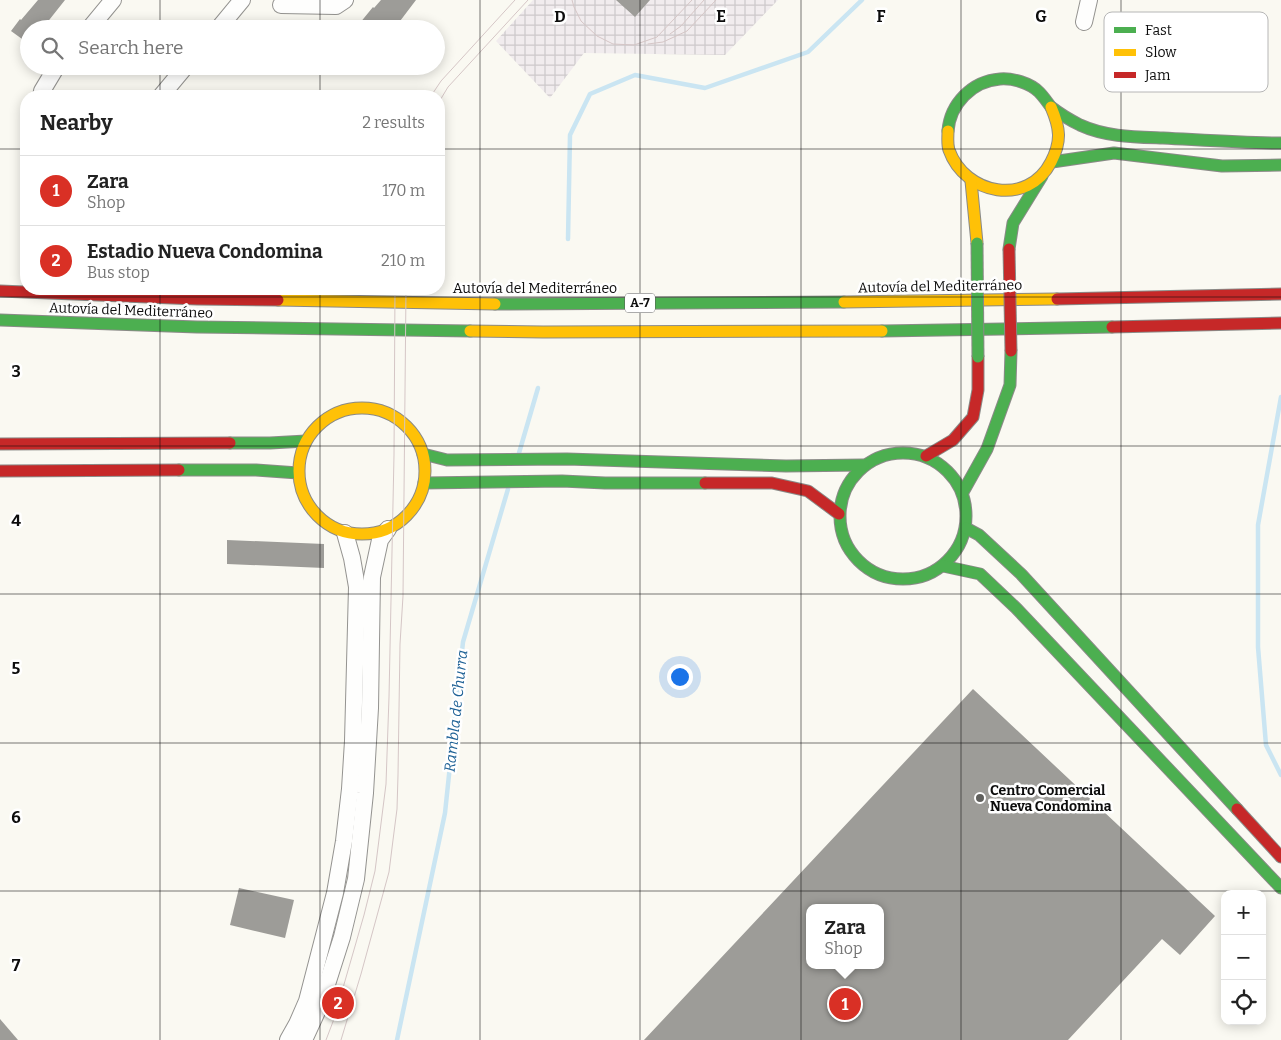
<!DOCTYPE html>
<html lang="en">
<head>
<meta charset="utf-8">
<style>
	body { margin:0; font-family:Bitter,serif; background:#f6f6f6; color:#222 }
	.controls { position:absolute; right:15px; bottom:15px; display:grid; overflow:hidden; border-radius:10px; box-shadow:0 2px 12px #0003 }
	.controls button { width:45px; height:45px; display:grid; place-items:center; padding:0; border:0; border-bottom:1px solid #e0e0e0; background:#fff; color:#222; font:25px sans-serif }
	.you { position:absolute; left:679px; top:676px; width:18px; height:18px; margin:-12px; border:4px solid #fff; border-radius:50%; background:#1a73e8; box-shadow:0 0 0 8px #1a73e833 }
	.badge { display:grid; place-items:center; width:32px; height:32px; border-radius:50%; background:#d93025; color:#fff; font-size:16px; font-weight:700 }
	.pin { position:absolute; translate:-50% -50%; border:2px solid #fff; box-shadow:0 1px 5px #0006 }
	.popup { position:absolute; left:806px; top:904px; width:78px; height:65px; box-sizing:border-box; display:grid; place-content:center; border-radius:10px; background:#fff; filter:drop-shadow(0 1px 4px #0005); font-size:16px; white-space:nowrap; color:#767676 }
	.popup b { font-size:19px; color:#222 }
	.popup::after { content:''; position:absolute; left:50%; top:100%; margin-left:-10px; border:10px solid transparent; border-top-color:#fff }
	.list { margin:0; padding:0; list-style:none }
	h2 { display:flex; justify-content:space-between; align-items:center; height:65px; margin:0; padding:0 20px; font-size:21px }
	h2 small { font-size:16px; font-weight:400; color:#767676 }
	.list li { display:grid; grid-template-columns:32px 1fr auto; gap:15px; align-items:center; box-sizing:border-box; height:70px; padding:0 20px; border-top:1px solid #e0e0e0 }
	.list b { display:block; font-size:19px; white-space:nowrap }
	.list p { margin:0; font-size:16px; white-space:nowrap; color:#767676 }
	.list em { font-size:16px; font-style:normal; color:#767676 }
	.icon { flex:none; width:28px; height:28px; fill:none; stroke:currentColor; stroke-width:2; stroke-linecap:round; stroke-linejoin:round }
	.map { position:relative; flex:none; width:1281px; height:1040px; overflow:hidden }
	.search { position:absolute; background:#fff; box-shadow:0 2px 12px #0003; left:20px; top:20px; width:425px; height:55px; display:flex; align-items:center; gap:12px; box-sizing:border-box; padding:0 18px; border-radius:28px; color:#767676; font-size:19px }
	.panel { position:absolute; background:#fff; box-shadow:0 2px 12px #0003; left:20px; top:90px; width:425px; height:205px; border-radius:20px }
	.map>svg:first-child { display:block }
	.industrial { fill:url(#industrial-grid) }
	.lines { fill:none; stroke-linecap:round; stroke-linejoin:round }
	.stream { stroke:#cae5f2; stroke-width:4.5 }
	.building { fill:#9d9c98; fill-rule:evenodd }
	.street-casing { stroke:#949390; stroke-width:18 }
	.fast-casing { stroke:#8a8a87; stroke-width:13 }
	.slow-casing { stroke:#8a8a87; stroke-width:13 }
	.jam-casing { stroke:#8a8a87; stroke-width:13 }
	.street { stroke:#fefefd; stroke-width:16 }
	.fast { stroke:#4caf50; stroke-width:11 }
	.slow { stroke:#ffc107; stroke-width:11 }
	.jam { stroke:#c62828; stroke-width:11 }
	.tram { stroke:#d5c6c6; stroke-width:1 }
	.fast-bridge-casing { stroke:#8a8a87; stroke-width:13; stroke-linecap:butt }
	.jam-bridge-casing { stroke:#8a8a87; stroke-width:13; stroke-linecap:butt }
	.fast-bridge { stroke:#4caf50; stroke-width:11 }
	.jam-bridge { stroke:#c62828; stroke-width:11 }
	.grid { fill:none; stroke:#0d0d0d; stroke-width:1; stroke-opacity:0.55 }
	.poi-dot { fill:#60605d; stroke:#fff; stroke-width:2 }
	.labels { text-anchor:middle; stroke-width:5; stroke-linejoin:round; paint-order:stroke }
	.shield { fill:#fff; stroke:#565656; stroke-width:1 }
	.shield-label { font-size:12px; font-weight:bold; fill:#0d0d0d }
	.street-label { font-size:14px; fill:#0d0d0d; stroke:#fff }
	.poi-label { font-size:14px; font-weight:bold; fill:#0d0d0d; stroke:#fff; text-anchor:start }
	.water-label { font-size:15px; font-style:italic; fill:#1f6296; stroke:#fff }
	.key { fill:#fff; stroke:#b6b6b6; stroke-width:1 }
	.key-label { font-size:14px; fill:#0d0d0d }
	.grid-label { font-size:16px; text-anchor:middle; font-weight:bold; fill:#0d0d0d; stroke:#fff; stroke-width:5; stroke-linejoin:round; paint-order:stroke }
</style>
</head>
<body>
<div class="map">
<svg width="1281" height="1040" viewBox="0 0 1281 1040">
	<defs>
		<pattern id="industrial-grid" width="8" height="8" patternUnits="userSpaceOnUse" patternTransform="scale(1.25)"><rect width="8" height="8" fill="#f1ecee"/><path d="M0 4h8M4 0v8" fill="none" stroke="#cdc9cb"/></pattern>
	</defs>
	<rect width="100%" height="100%" fill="#faf9f2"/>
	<!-- industrial -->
	<path class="industrial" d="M533,0h245l-53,55 -141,-2 -34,45 -54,-57z"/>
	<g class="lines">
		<!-- stream -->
		<g class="stream">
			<path d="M568,239l2,-104 20,-41 45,-19 70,13 103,-36 54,-52"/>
			<path d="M1281,397l-23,128v122l8,98 15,30"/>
			<path d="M519,453l19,-65"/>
			<path d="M397,1040l48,-227 18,-171 45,-153"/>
		</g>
	</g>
	<!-- building -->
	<g class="building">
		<path d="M38,0h27l-23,29h-13v15l-18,-13 9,-12 1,1z"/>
		<path d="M381,0h35l-22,29h-39l18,-22 1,1z"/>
		<path d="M616,0h34l-15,17z"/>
		<path d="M227,540l97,4v24l-97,-4z"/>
		<path d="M973,689l242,227 -35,39 -18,-16 -94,101h-424zM810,908h70v57h-70z"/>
		<path d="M239,888l55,12 -9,38 -55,-13z"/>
		<path d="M0,1019l18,21h-18z"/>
	</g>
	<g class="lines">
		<!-- street casing -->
		<g class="street-casing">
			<g id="street">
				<path d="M281,5l55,1 9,-6"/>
				<path d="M1084,22l5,-22"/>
				<path d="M89,29l24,-29"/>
				<path d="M218,29l24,-29"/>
				<path d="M41,96l1,-5 15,-25"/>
				<path d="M161,96l25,-30"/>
				<path d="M288,1040l9,-16 10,-23 28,-108 9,-52 6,-52 3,-48 4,-154 -5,-29 -7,-25"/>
				<path d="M304,1040l17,-37 21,-66 14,-58 9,-86 5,-85 2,-131 8,-37 8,-11"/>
			</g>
		</g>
		<!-- fast casing -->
		<g class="fast-casing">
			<g id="fast">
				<path d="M948,131c2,-27 24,-50 52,-52 13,-1 30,4 39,13 5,5 8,10 12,15 9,7 19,13 29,18 26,12 55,12 83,13 39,2 78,5 118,5"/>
				<path d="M1052,162l62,-9 108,13 59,-1"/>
				<path d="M1009,249l4,-26 29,-47"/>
				<path d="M495,304l349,-2"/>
				<path d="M0,320l197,7 273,4"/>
				<path d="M882,331l230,-4"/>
				<path d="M230,443h40l36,-2"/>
				<circle cx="903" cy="516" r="63"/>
				<path d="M423,454l24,6 120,-1 219,7 77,-1"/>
				<path d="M179,470h77l42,3"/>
				<path d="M424,483l138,-2 43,2h100"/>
				<path d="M963,492l24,-43 23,-64 1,-34"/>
				<path d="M966,528l13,7 42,39 216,235"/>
				<path d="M943,566l37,8 36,34 265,280"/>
			</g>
		</g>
		<!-- slow casing -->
		<g class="slow-casing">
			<g id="slow">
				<path d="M948,131c0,6 -1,13 1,19 16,45 79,57 102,12 11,-21 9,-34 0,-55"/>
				<path d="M971,181l6,62"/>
				<path d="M278,300l217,4"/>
				<path d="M844,302l213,-3"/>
				<path d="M470,331l73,1 339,-1"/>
				<circle cx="362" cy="471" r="63"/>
			</g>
		</g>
		<!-- jam casing -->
		<g class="jam-casing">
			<g id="jam">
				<path d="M0,291l197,8 81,1"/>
				<path d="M1057,299l224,-5"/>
				<path d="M1112,327l169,-4"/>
				<path d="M0,444l230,-1"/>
				<path d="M926,456l27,-16 20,-23 5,-27v-33"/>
				<path d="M0,471l179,-1"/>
				<path d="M705,483h67l36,8 31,23"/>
				<path d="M1237,809l44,48"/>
			</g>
		</g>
		<!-- street -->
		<use href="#street" class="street"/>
		<!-- fast -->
		<use href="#fast" class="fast"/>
		<!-- slow -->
		<use href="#slow" class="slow"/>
		<!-- jam -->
		<use href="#jam" class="jam"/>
		<!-- tram -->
		<g class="tram">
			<path d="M572,0l2,7 7,14 16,15 16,8 21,1 23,-8 35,-37"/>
			<path d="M670,34l11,-8 23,-26"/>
			<path d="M648,44l15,-2 24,-11 29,-31"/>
			<path d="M431,96l10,-15 74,-81"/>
			<path d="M439,102l9,-15 80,-87"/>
			<path d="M326,1040l8,-21 30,-104 11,-44 11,-87 3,-87 5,-242 1,-166"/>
			<path d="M341,1040l20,-66 28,-102 4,-32 4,-31 1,-34 2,-131 3,-48 3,-307"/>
		</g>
		<!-- fast-bridge casing -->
		<g class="fast-bridge-casing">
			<path id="fast-bridge" d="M977,243l1,114"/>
		</g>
		<!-- jam-bridge casing -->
		<g class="jam-bridge-casing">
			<path id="jam-bridge" d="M1009,249l2,102"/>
		</g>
		<!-- fast-bridge -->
		<use href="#fast-bridge" class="fast-bridge"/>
		<!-- jam-bridge -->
		<use href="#jam-bridge" class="jam-bridge"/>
	</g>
	<!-- grid -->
	<path class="grid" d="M160,0v29M320,0v29M480,0v1040M640,0v1040M801,0v1040M961,0v1040M1121,0v1040M160,66v30M320,66v30M0,149h26M439,149h842M160,289v751M320,289v751M0,297h1281M0,446h1281M0,594h1281M0,743h1281M0,891h1281"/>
	<!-- markers -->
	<circle class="poi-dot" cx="980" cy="798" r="5"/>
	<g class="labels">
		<!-- shield labels -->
		<rect class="shield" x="625" y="293.5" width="30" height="19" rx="4"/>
		<g class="shield-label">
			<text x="640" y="307">A-7</text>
		</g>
		<!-- street labels -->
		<g class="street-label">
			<text transform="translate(940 286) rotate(-1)" y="5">Autovía del Mediterráneo</text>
			<text x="535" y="293">Autovía del Mediterráneo</text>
			<text transform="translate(131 310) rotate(2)" y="5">Autovía del Mediterráneo</text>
		</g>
		<!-- poi labels -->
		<g class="poi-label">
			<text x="990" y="795">Centro Comercial<tspan x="990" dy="16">Nueva Condomina</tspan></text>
		</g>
		<!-- water labels -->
		<g class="water-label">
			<text transform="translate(456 711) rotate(-84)" y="5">Rambla de Churra</text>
		</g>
	</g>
	<!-- legend -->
	<rect x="1104" y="12" width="164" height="80" rx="8" class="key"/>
	<rect x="1114" y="27" width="22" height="6" fill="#4caf50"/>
	<rect x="1114" y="49" width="22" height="7" fill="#ffc107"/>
	<rect x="1114" y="72" width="22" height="6" fill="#c62828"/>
	<g class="key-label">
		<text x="1145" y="35">Fast</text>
		<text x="1145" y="57">Slow</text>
		<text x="1145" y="80">Jam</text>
	</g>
	<g class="grid-label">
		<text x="560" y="22">D</text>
		<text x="721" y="22">E</text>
		<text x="881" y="22">F</text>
		<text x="1041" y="22">G</text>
		<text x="16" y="377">3</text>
		<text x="16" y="526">4</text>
		<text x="16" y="674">5</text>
		<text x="16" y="823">6</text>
		<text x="16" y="971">7</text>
	</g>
</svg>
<div class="controls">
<button>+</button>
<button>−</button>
<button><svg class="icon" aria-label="locate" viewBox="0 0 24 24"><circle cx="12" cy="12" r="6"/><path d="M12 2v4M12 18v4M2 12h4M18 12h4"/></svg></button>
</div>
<div class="you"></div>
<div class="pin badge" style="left:845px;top:1004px">1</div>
<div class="popup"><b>Zara</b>Shop</div>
<div class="pin badge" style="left:338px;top:1003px">2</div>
<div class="search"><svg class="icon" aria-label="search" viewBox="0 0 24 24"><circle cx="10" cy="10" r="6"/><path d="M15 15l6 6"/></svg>Search here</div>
<section class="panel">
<h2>Nearby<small>2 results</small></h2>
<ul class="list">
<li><span class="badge">1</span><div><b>Zara</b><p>Shop</p></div><em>170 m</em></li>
<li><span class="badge">2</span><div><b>Estadio Nueva Condomina</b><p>Bus stop</p></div><em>210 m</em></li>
</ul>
</section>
</div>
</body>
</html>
